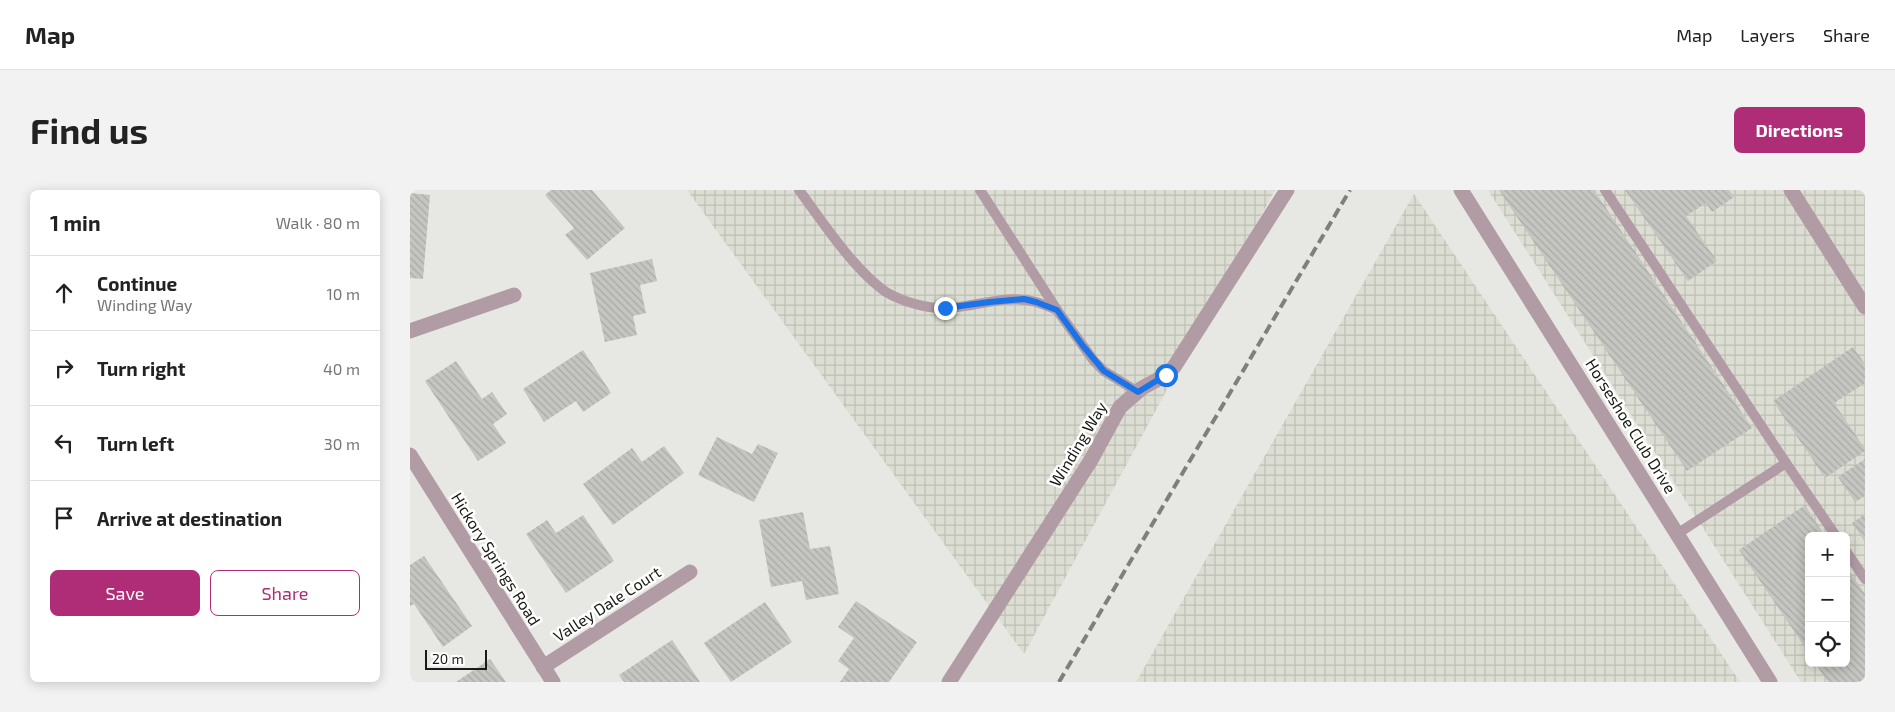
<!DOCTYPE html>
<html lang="en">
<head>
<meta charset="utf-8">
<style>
	body { margin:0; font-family:"Exo 2",sans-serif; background:#f2f2f2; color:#222 }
	.controls { position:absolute; right:15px; bottom:15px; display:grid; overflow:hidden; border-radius:8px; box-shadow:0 2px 12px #0003 }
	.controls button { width:45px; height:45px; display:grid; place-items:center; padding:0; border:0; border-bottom:1px solid #e0e0e0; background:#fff; color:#222; font:25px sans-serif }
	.scale { position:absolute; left:15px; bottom:12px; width:62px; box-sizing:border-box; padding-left:5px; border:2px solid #1a1a19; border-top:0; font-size:14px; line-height:18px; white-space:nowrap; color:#1a1a19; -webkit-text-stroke:4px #fffffe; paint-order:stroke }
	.stop { position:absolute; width:15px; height:15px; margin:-11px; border:4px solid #1a73e8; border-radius:50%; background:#fff }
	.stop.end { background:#1a73e8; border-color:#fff; box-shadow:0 1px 5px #0008 }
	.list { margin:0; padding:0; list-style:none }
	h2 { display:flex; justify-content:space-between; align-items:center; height:65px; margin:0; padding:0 20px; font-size:21px }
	h2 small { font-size:16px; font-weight:400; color:#767676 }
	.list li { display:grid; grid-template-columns:32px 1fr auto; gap:15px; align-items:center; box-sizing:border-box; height:75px; padding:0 20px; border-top:1px solid #e0e0e0 }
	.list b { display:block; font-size:19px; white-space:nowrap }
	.list p { margin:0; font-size:16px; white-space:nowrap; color:#767676 }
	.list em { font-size:16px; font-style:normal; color:#767676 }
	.actions { display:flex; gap:10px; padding:15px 20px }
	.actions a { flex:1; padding:11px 0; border:1px solid #af2d77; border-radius:8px; text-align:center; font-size:18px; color:#af2d77 }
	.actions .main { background:#af2d77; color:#fff }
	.icon { flex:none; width:28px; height:28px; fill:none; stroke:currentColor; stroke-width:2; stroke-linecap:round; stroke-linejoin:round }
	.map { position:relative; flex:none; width:1455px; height:492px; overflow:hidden; border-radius:8px }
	header { display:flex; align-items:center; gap:30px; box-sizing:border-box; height:70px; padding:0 25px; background:#fff; border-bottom:1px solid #e0e0e0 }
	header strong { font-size:24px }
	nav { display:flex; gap:28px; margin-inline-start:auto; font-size:18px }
	.intro { display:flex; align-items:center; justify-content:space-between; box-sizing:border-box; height:120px; padding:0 30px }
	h1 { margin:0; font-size:35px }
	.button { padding:12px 22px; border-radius:8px; background:#af2d77; color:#fff; font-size:18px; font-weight:700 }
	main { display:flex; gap:30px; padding:0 30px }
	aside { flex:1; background:#fff; border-radius:8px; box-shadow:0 2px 12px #0003 }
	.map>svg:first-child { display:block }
	.industrial { fill:url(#industrial-grid); fill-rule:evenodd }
	.building { fill:url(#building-back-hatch) }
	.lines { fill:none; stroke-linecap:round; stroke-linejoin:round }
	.lane { stroke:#b19ba4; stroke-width:10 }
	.street { stroke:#b19ba4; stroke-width:15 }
	.rail { stroke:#7f7f7c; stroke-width:4; stroke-dasharray:10 5; stroke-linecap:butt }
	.route { stroke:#1a73e8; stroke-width:6 }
	.labels { text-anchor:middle; stroke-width:5; stroke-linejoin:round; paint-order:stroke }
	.street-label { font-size:16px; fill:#1a1a19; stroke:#fffffe }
</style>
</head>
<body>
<header>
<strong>Map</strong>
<nav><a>Map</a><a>Layers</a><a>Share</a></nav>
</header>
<div class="intro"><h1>Find us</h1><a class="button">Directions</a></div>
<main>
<aside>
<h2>1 min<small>Walk · 80 m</small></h2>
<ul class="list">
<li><svg class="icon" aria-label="ahead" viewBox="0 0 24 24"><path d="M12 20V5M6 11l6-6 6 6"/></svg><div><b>Continue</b><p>Winding Way</p></div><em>10 m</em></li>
<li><svg class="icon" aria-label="right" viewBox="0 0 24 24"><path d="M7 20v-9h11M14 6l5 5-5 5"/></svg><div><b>Turn right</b></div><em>40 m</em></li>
<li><svg class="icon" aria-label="left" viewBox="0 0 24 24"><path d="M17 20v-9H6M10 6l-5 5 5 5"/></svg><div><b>Turn left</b></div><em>30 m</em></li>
<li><svg class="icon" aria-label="arrive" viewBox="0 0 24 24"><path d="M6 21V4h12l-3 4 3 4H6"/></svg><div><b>Arrive at destination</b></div></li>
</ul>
<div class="actions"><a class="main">Save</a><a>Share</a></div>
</aside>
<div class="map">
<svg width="1455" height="492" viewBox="0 0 1455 492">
	<defs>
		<pattern id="industrial-grid" width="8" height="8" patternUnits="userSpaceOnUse" patternTransform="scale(1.25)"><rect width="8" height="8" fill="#ddded3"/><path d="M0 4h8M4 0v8" fill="none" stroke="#bdbeb5"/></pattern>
		<pattern id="building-back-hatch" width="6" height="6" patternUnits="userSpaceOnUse" patternTransform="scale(1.25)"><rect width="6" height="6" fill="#c5c5c1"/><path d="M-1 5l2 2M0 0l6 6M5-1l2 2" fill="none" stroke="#a9a9a5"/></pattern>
	</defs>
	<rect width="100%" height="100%" fill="#e7e7e3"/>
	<!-- industrial -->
	<g class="industrial">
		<path d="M277,0h588l-251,464z"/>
		<path d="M1078,0h377v492h-64zM1399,346h37v127h-37z"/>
		<path d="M1004,4l326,488h-604z"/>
	</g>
	<!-- building -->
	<g class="building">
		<path d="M141,0h41l33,38 -38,32 -22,-25 9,-7 -29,-33z"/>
		<path d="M1089,0h95l158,238 -65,43z"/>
		<path d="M1215,0h104l5,7 -22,15 -6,-9 -20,13 31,45 -29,20z"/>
		<path d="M0,3l20,2 -7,84 -13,-1z"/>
		<path d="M242,69l5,22 -17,4 6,28 -13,3 4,19 -32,7 -15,-69z"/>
		<path d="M1443,157l12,17v19l-31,20 31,46v2l-40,27 -52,-77z"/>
		<path d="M173,160l28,43 -28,19 -7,-11 -32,21 -21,-33z"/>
		<path d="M46,171l26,38 10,-7 15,22 -14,10 13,19 -28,18 -53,-80z"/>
		<path d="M307,247l35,17 6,-10 20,9 -24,49 -56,-27z"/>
		<path d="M254,256l20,27 -71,52 -30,-41 49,-36 10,14z"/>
		<path d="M1455,269v37l-10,6 -17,-25z"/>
		<path d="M1395,315l20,31h-16v117l-70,-103z"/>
		<path d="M393,322l7,37 20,-3 9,48 -33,6 -4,-19 -31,6 -12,-67z"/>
		<path d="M1455,324v28l-13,-19z"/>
		<path d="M173,325l31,46 -48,32 -40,-59 21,-14 9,13z"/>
		<path d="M14,366l48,70 -29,21 -29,-43 -4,2v-41z"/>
		<path d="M1436,377l19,27v88h-37l-13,-19h31z"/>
		<path d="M446,411l61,41 -28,40h-49l9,-13 -11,-8 16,-23 -16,-11z"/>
		<path d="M355,412l27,40 -61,40 -27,-39z"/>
		<path d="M262,450l28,42h-76l-5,-7z"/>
		<path d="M80,469l16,23h-50z"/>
	</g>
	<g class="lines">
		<!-- lane -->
		<g class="lane">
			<path d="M389,0c23,31 55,80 87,102 15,9 41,17 59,16 29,0 61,-15 91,-6 7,2 14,5 21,8"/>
			<path d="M570,0l77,120 37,51 10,10 34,21"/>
			<path d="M1195,0l181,273 -109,71"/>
			<path d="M1376,273l50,73"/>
			<path d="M1436,361l19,28"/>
		</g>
		<!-- street -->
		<g class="street">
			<path d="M1051,0l309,492"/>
			<path d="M1381,0l74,117"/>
			<path d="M0,141l104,-36"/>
			<path d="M0,265l143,227"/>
			<path d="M133,477l147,-95"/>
			<path d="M539,492l142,-222 29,-53 22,-19 24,-13 8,-8 113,-177"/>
		</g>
		<!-- rail -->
		<path class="rail" d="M649,492l291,-492"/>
	</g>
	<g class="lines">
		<!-- route -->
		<path class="route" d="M535,118l45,-6 34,-3 12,3 21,8 26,36 21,25 34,21 28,-17"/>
	</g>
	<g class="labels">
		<!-- street labels -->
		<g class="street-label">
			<text transform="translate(1221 236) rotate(58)" y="6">Horseshoe Club Drive</text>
			<text transform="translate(668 254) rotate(-59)" y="6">Winding Way</text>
			<text transform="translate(86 369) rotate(58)" y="6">Hickory Springs Road</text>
			<text transform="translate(197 414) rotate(-33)" y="6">Valley Dale Court</text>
		</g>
	</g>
</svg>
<div class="controls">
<button>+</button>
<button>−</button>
<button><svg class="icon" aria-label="locate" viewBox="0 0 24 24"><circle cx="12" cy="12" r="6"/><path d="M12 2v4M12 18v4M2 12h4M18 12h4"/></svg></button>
</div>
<div class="scale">20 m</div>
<div class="stop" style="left:756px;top:185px"></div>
<div class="stop end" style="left:535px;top:118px"></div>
</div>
</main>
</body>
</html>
